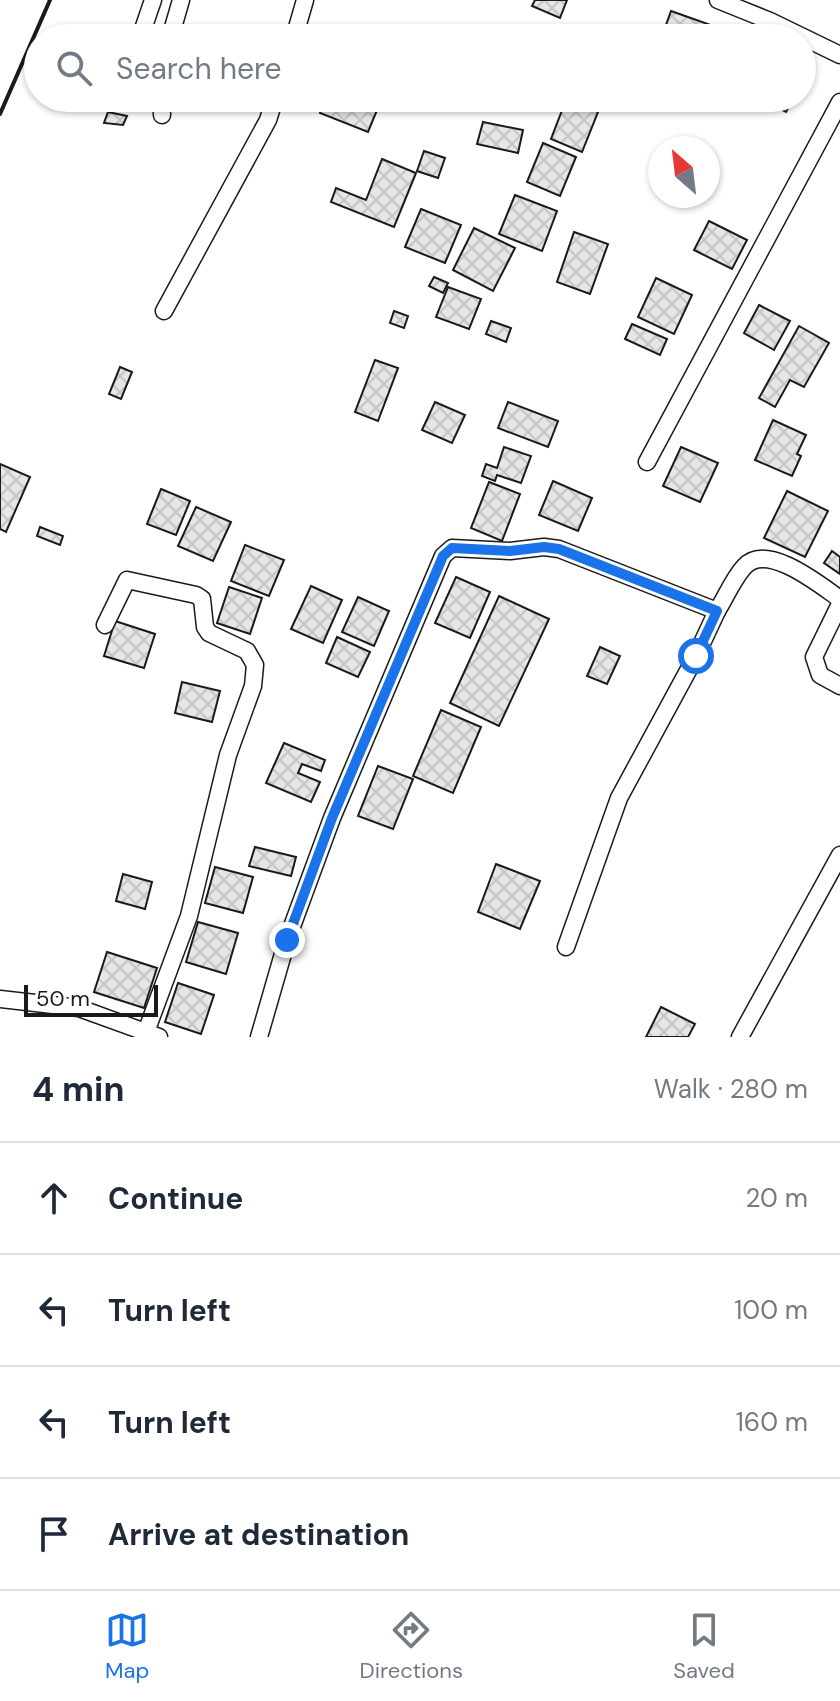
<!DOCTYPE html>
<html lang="en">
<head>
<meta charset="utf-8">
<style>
	body { margin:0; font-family:"DM Sans",sans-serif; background:#f2f2f3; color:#1f2937 }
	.compass { position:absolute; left:648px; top:136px; width:72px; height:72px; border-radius:50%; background:#fff; box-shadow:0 2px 6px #0004; rotate:332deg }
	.scale { position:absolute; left:24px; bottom:20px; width:134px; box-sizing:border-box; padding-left:8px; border:4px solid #1a1a1a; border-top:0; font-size:22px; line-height:28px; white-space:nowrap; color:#1a1a1a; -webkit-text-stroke:6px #fff; paint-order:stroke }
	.stop { position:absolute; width:24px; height:24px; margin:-18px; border:6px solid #1a73e8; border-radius:50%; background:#fff }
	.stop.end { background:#1a73e8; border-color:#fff; box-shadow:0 2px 8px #0008 }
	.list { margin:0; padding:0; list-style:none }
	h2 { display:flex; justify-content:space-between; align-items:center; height:104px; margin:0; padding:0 32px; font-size:34px }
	h2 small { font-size:26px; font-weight:400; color:#747a83 }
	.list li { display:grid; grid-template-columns:52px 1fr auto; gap:24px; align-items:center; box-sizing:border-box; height:112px; padding:0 32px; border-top:2px solid #e0e1e3 }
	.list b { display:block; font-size:30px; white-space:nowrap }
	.list em { font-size:26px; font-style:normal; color:#747a83 }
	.icon { flex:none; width:44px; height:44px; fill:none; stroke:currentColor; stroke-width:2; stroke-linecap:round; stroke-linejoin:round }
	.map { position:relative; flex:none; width:840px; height:1037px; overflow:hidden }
	.search { position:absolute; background:#fff; box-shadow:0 2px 6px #0004; left:24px; right:24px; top:24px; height:88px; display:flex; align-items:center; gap:20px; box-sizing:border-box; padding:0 28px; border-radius:44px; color:#747a83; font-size:30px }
	.sheet { height:552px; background:#fff }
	nav { display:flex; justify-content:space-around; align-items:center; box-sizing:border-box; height:112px; border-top:2px solid #e0e1e3; background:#fff; font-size:22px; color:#747a83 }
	nav a { display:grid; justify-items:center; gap:4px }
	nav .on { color:#1a73e8 }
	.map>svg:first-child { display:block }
	.building { fill:url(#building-cross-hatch); stroke:#1a1a1a; stroke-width:2 }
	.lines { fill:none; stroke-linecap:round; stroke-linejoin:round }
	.minor-casing { stroke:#1a1a1a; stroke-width:19 }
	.minor { stroke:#fff; stroke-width:16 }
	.wall { stroke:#1a1a1a; stroke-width:4 }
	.route { stroke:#1a73e8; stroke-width:10 }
</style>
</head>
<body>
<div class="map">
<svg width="840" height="1037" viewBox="0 0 840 1037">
	<defs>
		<pattern id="building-cross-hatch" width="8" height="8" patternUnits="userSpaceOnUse" patternTransform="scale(2)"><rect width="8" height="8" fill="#e6e6e6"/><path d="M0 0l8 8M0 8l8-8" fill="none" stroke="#c5c5c5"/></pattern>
	</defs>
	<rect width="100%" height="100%" fill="#fff"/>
	<!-- building -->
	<g class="building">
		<path d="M535,0h32l-7,18 -28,-12z"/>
		<path d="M671,11l68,24 -1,3 -76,-2z"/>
		<path d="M326,98h56l-14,34 -48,-19z"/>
		<path d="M498,98h35l-4,12z"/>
		<path d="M770,98h24l-8,14 -18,-10z"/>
		<path d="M566,100l32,12 -16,40 -31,-13z"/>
		<path d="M108,112l19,4 -4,9 -19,-2z"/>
		<path d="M483,122l40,8 -5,23 -41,-9z"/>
		<path d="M543,143l33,14 -16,39 -33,-14z"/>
		<path d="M424,151l21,7 -7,20 -21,-7z"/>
		<path d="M382,159l34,14 -22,54 -63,-25 5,-14 30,12z"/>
		<path d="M515,195l42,16 -15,40 -43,-17z"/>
		<path d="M421,209l40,16 -16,38 -40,-16z"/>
		<path d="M709,221l38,19 -15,29 -38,-19z"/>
		<path d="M474,228l41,20 -22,43 -40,-21z"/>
		<path d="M574,232l34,12 -18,50 -33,-12z"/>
		<path d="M434,277l14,6 -5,10 -14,-7z"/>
		<path d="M656,278l36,17 -18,39 -36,-17z"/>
		<path d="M448,287l33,12 -12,30 -33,-12z"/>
		<path d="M759,305l31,16 -16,29 -30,-17z"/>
		<path d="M394,311l14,5 -4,12 -14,-5z"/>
		<path d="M491,321l20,7 -5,14 -20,-8z"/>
		<path d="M632,324l35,15 -7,16 -35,-16z"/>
		<path d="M799,326l30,17 -25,44 -14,-7 -15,27 -16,-9z"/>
		<path d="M375,360l23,8 -20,53 -23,-9z"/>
		<path d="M120,367l12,5 -11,27 -12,-5z"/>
		<path d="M435,402l30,13 -13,28 -30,-13z"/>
		<path d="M508,402l50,19 -10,26 -50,-19z"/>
		<path d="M773,420l33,15 -9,19 4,2 -9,20 -37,-16z"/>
		<path d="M504,447l27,9 -10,27 -24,-8 -2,6 -13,-5 4,-12 11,4z"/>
		<path d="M681,447l37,16 -18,39 -37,-16z"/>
		<path d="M0,464l30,13 -24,55 -6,-3z"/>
		<path d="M553,481l39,17 -14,33 -39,-16z"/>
		<path d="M489,482l31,12 -18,47 -31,-13z"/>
		<path d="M161,489l29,12 -14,34 -29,-11z"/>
		<path d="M787,491l41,20 -23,46 -41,-19z"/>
		<path d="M196,507l35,15 -18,39 -35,-15z"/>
		<path d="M40,527l23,9 -3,9 -23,-9z"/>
		<path d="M245,545l39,15 -15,36 -38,-15z"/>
		<path d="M832,551l8,6v17l-16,-11z"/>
		<path d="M456,577l34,15 -20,46 -35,-15z"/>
		<path d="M311,586l31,14 -19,43 -32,-14z"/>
		<path d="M229,587l33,11 -12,36 -33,-11z"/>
		<path d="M499,596l50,23 -50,107 -49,-23z"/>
		<path d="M358,597l31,14 -15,35 -32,-14z"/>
		<path d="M115,621l40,13 -11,34 -40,-12z"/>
		<path d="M337,637l33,15 -12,25 -32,-14z"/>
		<path d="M600,647l20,9 -13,28 -20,-8z"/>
		<path d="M182,682l38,9 -8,31 -37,-9z"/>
		<path d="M441,710l40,17 -28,66 -40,-17z"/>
		<path d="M284,743l41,17 -4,11 -19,-7 -4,9 22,9 -9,20 -45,-19z"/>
		<path d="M378,766l35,13 -20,50 -35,-13z"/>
		<path d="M255,847l41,10 -5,19 -42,-10z"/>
		<path d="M496,864l44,17 -20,48 -42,-17z"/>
		<path d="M215,867l38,10 -10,36 -38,-10z"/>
		<path d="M123,874l29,8 -7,27 -29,-8z"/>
		<path d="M198,922l40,11 -12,41 -40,-12z"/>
		<path d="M107,952l50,16 -13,40 -50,-16z"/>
		<path d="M178,983l36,12 -13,39 -36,-12z"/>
		<path d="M661,1007l34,17 -7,13h-42z"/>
	</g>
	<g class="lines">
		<!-- minor casing -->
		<g class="minor-casing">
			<g id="minor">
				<path d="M718,0l52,21 70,34"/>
				<path d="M140,38l13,-38"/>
				<path d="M170,38l11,-38"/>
				<path d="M294,38l11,-38"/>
				<path d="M161,98l1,17"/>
				<path d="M164,311l104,-191 7,-22"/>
				<path d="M647,462l193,-360"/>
				<path d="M840,604l-26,53 6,18 20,11"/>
				<path d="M105,625l22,-45 69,15 6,4 3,28 4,6 38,18 8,14 -2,21 -25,69 -39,161 -43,116"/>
				<path d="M566,947l53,-149 77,-142 21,-45"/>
				<path d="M0,999l79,9 80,29"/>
				<path d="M259,1037l28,-97 45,-122 111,-262 9,-8 58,3 34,-4 15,2 158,62c9,-14 16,-32 27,-44 22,-26 76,18 96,32"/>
				<path d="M740,1037l100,-182"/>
			</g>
		</g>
		<!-- minor -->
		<use href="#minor" class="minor"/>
		<!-- wall -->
		<path class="wall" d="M0,114l50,-114"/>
	</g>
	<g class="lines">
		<!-- route -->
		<path class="route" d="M287,940l45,-122 111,-262 9,-8 58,3 34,-4 15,2 158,62 -21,45"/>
	</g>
</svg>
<svg class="compass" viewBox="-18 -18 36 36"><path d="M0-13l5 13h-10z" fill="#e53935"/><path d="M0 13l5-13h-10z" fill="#747a83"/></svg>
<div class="scale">50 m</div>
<div class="stop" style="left:696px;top:656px"></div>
<div class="stop end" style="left:287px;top:940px"></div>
<div class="search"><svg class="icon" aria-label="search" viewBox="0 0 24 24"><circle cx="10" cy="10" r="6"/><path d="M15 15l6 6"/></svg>Search here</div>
</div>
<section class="sheet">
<h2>4 min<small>Walk · 280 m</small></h2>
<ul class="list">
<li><svg class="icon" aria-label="ahead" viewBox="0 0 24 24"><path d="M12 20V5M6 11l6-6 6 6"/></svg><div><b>Continue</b></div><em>20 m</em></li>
<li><svg class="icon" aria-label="left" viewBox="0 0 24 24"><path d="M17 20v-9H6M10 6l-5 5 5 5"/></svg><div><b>Turn left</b></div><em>100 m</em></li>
<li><svg class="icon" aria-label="left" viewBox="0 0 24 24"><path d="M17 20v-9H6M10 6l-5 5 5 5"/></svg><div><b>Turn left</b></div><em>160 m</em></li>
<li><svg class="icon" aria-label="arrive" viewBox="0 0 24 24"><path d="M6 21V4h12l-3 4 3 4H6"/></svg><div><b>Arrive at destination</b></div></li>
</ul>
</section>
<nav>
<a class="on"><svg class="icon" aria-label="map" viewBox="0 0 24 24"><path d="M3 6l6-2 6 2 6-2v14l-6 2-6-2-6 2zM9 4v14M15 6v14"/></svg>Map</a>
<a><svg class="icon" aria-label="directions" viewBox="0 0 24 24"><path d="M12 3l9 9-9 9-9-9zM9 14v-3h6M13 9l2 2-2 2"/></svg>Directions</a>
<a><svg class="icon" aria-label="saved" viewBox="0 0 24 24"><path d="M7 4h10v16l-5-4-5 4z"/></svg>Saved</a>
</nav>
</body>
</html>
